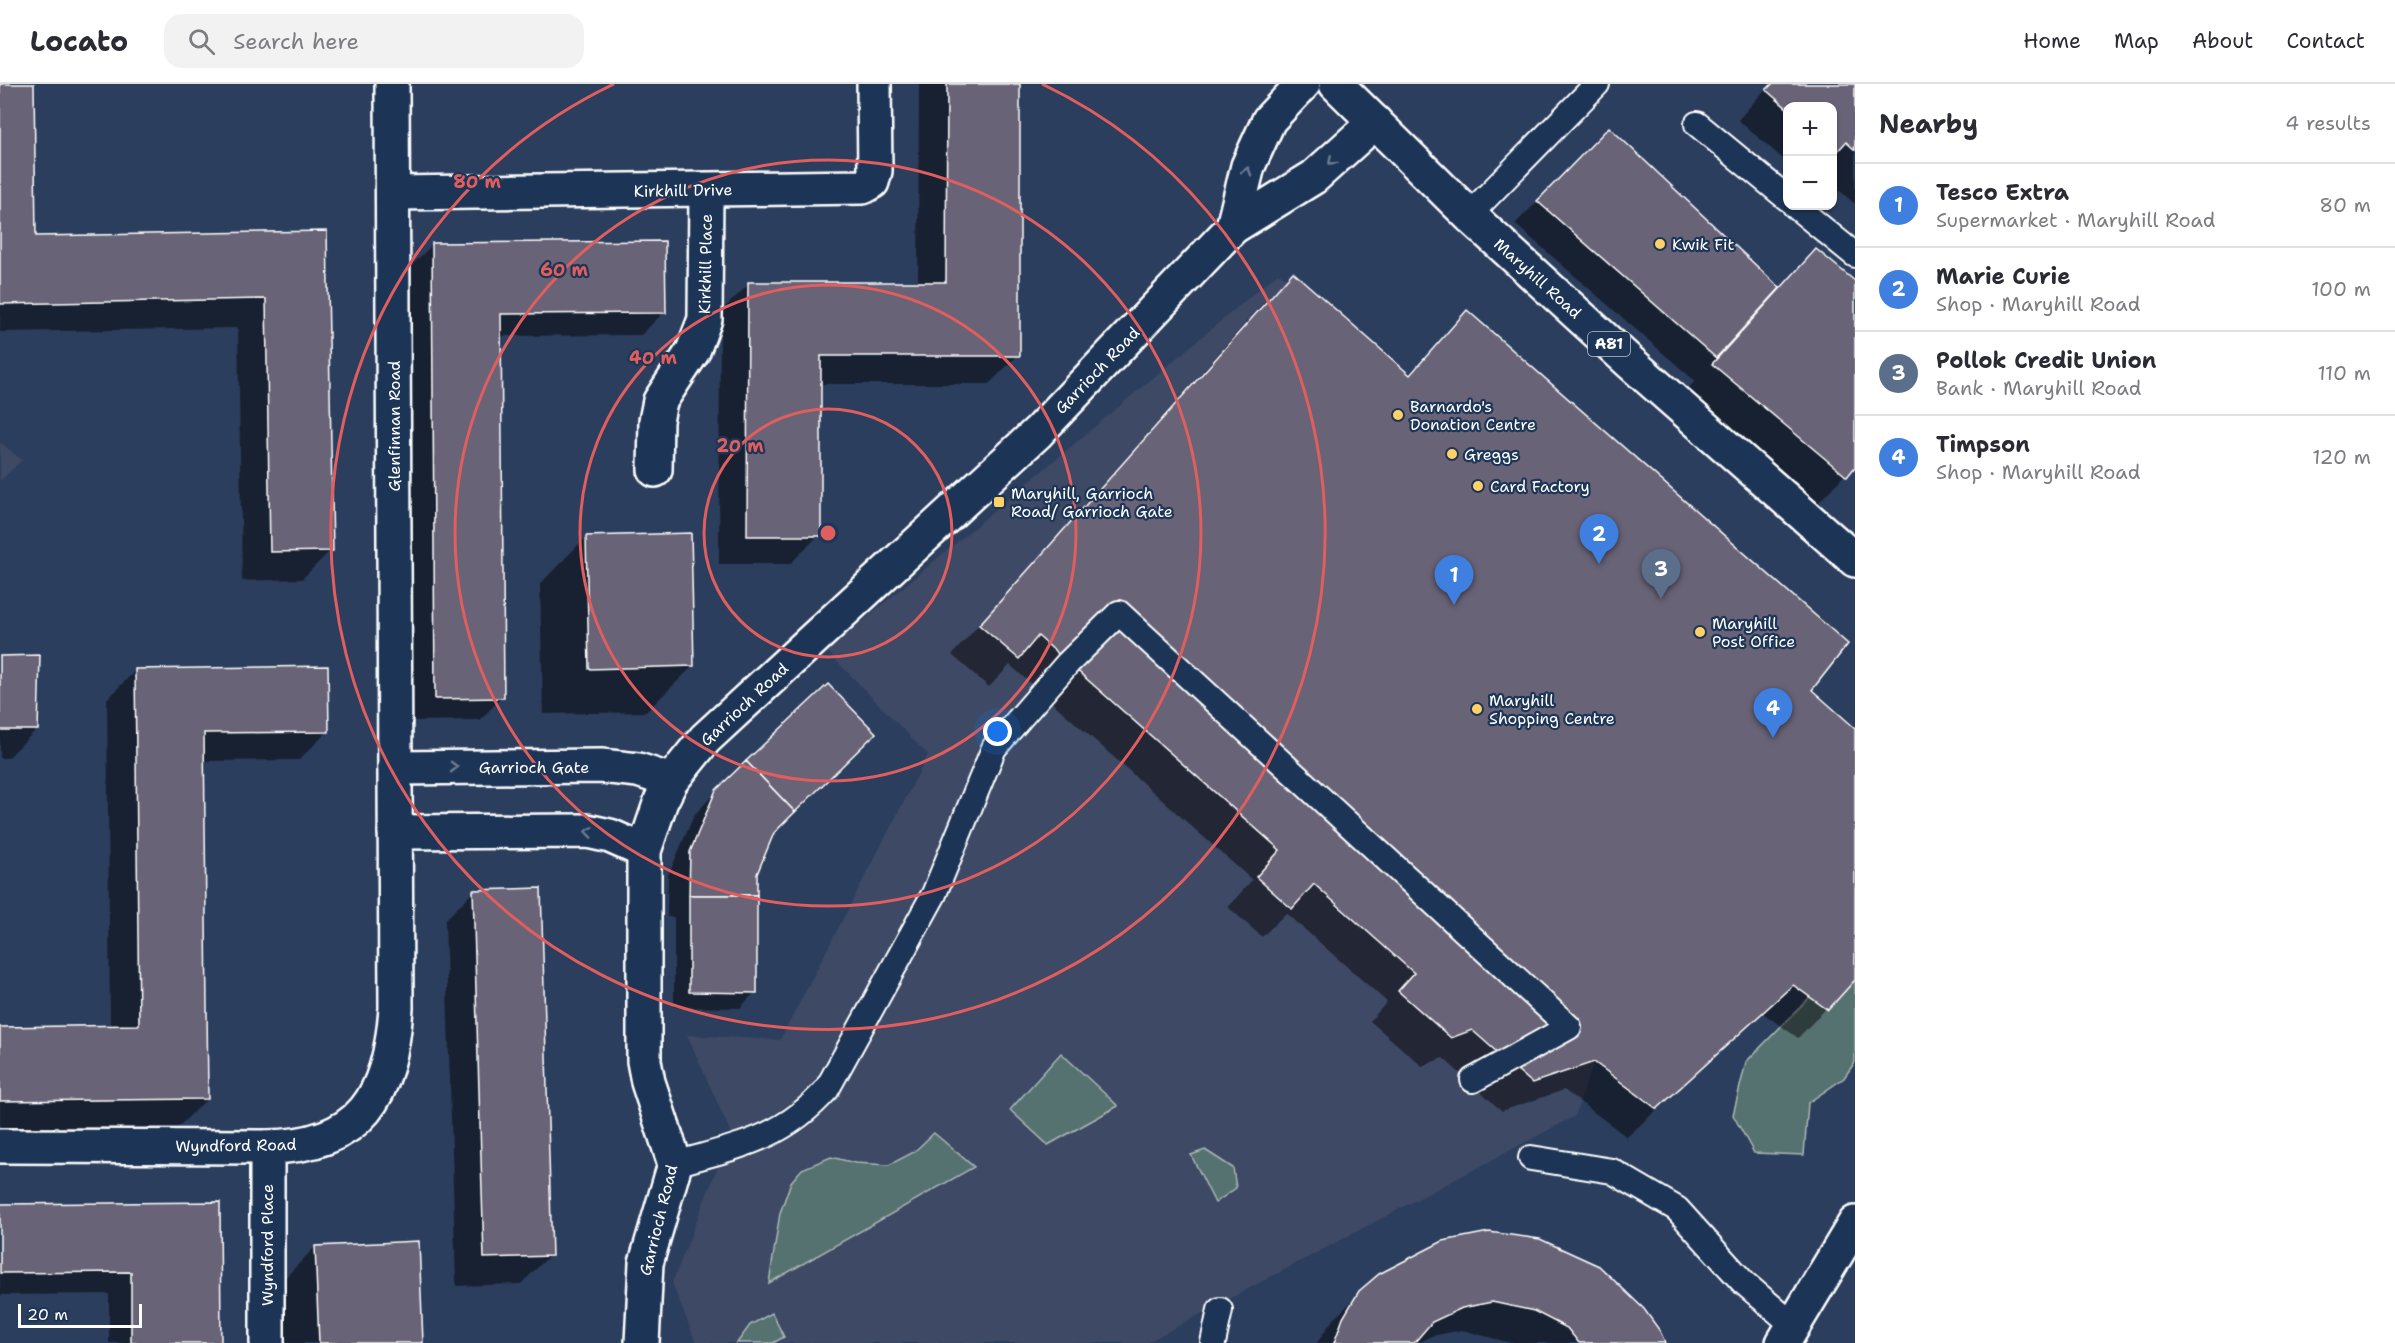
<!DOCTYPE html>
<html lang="en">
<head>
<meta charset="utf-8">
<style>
	body { margin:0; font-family:"Shantell Sans",sans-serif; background:#f2f2f3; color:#2b2b33 }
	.controls { position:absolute; right:18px; top:18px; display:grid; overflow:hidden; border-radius:12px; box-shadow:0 2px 4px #0004 }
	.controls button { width:54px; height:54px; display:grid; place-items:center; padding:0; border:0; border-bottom:2px solid #e1e1e2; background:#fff; color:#2b2b33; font:30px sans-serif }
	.scale { position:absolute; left:18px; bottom:15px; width:124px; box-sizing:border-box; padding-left:6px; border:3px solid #fff; border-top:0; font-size:16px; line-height:21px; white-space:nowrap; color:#fff; -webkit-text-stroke:4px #1d3557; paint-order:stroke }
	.you { position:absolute; left:998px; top:648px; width:21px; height:21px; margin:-15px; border:4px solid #fff; border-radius:50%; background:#1a73e8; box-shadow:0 0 0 9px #1a73e833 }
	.badge { display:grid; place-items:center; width:39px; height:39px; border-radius:50%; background:#1a73e8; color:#fff; font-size:20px; font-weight:700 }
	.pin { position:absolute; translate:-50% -50px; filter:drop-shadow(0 2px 3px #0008) }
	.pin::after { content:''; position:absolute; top:32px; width:21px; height:18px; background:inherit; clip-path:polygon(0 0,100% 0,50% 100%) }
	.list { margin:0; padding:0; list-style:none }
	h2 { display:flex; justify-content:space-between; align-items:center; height:78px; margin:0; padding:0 24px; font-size:26px }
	h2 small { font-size:20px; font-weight:400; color:#7c7c81 }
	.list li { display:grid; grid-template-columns:39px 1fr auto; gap:18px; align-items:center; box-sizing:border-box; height:84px; padding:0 24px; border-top:2px solid #e1e1e2 }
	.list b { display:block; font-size:22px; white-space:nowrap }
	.list p { margin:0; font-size:20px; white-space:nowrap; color:#7c7c81 }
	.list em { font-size:20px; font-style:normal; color:#7c7c81 }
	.icon { flex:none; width:33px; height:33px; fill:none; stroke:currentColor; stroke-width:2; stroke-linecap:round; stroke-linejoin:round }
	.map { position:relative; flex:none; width:1855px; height:1259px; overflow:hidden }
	header { display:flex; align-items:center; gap:36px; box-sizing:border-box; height:84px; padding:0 30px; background:#fff; border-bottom:2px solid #e1e1e2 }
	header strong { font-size:28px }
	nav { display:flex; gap:33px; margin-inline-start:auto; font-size:21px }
	.search { width:420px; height:54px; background:#f2f2f3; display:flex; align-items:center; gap:15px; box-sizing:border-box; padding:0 21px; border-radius:18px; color:#7c7c81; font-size:22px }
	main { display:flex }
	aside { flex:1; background:#fff }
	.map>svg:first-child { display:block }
	.built { fill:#3e4965 }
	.green { fill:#57726f; stroke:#abb8b7; stroke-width:1.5 }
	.shadow { fill:#0007 }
	.building { fill:#696477; stroke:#fff; stroke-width:1.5 }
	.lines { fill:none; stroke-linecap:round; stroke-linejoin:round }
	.lane-casing { stroke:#fff; stroke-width:28 }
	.street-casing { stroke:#fff; stroke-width:38 }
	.primary-casing { stroke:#fff; stroke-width:38 }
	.lane { stroke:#1d3557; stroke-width:24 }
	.street { stroke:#1d3557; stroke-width:33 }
	.primary { stroke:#1d3557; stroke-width:33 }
	.oneway { stroke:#6c7c92 }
	.ring { fill:none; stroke:#e05e5e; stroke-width:3 }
	.poi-dot { fill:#ffd166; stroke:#1d3557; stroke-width:2 }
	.labels { text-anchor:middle; stroke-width:4.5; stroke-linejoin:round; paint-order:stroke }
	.shield { fill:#1d3557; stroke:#bbc2cd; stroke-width:1.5 }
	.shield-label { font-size:15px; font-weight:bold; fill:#fff }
	.street-label { font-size:16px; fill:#fff; stroke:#1d3557 }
	.poi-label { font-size:16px; fill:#fff; stroke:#1d3557; text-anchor:start }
	.centre { fill:#e05e5e; stroke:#1d3557; stroke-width:3 }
	.ring-label { font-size:18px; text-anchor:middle; font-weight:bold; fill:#e05e5e; stroke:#1d3557; stroke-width:4.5; stroke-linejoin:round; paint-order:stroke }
</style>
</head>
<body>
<header>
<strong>Locato</strong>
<div class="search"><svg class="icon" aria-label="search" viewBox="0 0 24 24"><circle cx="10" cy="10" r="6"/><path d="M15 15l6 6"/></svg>Search here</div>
<nav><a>Home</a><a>Map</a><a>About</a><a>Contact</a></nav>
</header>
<main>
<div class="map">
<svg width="1855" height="1259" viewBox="0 0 1855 1259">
	<rect width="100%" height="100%" fill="#2c3e5d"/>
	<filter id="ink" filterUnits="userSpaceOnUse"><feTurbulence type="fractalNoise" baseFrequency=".0167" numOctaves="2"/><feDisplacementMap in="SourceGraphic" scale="12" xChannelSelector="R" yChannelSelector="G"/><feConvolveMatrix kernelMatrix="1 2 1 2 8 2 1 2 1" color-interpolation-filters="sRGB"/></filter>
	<g filter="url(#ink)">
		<!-- built -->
		<g class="built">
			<path d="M1293,188l117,103 57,-65 381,334 -36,46 43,38 -27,282 -35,-24 -136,123 -63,-47 -19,54 -429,227h-450l-24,-60 59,-150 -44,-98 93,5 148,-285 -101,-104 451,-378 9,5z"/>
			<path d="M0,358l22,18 -22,21z"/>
		</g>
		<!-- green -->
		<g class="green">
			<path d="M1855,896v82l-11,16 -36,25 -4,52 -50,-2 -21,-38 13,-53 64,-65z"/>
			<path d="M1061,969l57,53 -70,39 -38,-35z"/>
			<path d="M934,1049l40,34 -205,116 11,-70 11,-31 11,-13 29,-12 24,6 34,2 25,-13z"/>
			<path d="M1205,1066l28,18 3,20 -21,15 -24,-48z"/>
			<path d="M772,1229l12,24 -11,6h-36l13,-18z"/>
		</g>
		<!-- shadow -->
		<g class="shadow">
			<path d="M0,0h32l3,153 291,-5 5,318 -29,29 -60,2 -4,-253 -238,4z"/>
			<path d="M919,0h100l-1,271 -29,29h-169l-1,151 -29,29h-71l1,-252 29,-28h169z"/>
			<path d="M1770,0h85v120l-23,-20v-78h-44v57l-50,-43z"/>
			<path d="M1609,45l170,160 37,-38 39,32v181l-38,40 -133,-111 11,-12 -180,-157z"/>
			<path d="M433,160l231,68 -23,23 -141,1 2,361 -22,23 -67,1 -3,-454z"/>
			<path d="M1293,190l115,101 59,-63 343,378 45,40v248l-57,60 -35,-25 -136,124 -63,-47 -62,21 -59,-53 -21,8 -52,-45 17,-19 -101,-89 -24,24 -34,-30 24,-27 -242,-215 -21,22 -37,-32 312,-353z"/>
			<path d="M586,453l107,129 -47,46 -103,2 -3,-130z"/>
			<path d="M0,573l37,72 -29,29h-8z"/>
			<path d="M136,586l192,61 -29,29 -96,1 4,338 -29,28 -178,2v-101l110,-1 -3,-328z"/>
			<path d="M717,707l55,42 -17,40v119l-15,16 -66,-1v-90h-7l1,-41 26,-61z"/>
			<path d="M474,807l76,364 -29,29 -65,2 -11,-366z"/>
			<path d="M219,1120v139h-110v-49l-109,1v-90z"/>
			<path d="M1444,1158l219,101h-152l-49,-13 -30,6 -14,7h-101l14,-21 29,-29z"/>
			<path d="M315,1163l107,96h-143l-2,-57z"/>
		</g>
		<!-- building -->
		<g class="building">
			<path d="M0,0h34l2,152 291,-5 6,320 -63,1 -4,-253 -266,5z"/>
			<path d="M947,0h73v272h-199v180h-74l1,-254h198z"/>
			<path d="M1772,0h83v66l-9,-8 -10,11 -4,-4v-43h-44v3l-22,-19z"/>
			<path d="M1609,43l171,161 -64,70 -179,-157z"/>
			<path d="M665,157l1,72 -165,1 3,384 -69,1 -3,-456z"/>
			<path d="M1816,165l39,32v186l-8,10 -135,-113z"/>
			<path d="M1293,188l117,103 57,-65 381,334 -36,46 43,38v252l-27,30 -35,-25 -136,124 -63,-47 -62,21 -60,-53 -21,8 -53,-47 16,-18 -100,-89 -22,25 -36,-32 24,-27 -242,-214 -19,23 -40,-34z"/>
			<path d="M691,449l3,133 -105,3 -3,-133z"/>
			<path d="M40,571l-2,75h-38v-74z"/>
			<path d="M328,582l1,66 -125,1 4,366 -208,2v-74l139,-2 -4,-356z"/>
			<path d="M828,600l48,49 -81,79 -49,-51z"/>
			<path d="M746,677l49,51 -21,21 -17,41v21h-68l1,-43 26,-62z"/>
			<path d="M541,804l11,368 -68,2 -11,-368z"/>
			<path d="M689,811h68v98l-68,-1z"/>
			<path d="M220,1118l1,141h-90v-71l-131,1v-69z"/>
			<path d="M1489,1148l51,7 59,27 45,43 16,22 5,12h-86l-12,-15 -33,-17 -42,-9 -30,6 -30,14 -18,21h-80l9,-25 16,-27 20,-17 64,-33z"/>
			<path d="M419,1157l4,102h-104l-4,-97z"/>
		</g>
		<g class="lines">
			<!-- lane casing -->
			<g class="lane-casing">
				<g id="lane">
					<path d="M1697,40l91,75"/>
					<path d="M1795,122l60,49"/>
					<path d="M1469,131l128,-131"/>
					<path d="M1531,1074l81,13 65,38 66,73 50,43"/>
					<path d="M675,1080c62,-18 107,-24 152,-75l107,-195 60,-146 74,-85 51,-50 450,414 -96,53"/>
					<path d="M1213,1259l7,-33"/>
				</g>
			</g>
			<!-- street casing -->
			<g class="street-casing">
				<g id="street">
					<path d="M393,109l470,-6 9,-5 3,-11 -1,-87"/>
					<path d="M1233,143l15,-61 21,-46 34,-36"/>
					<path d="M655,386l1,-49 4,-20 33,-50 12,-32 1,-129"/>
					<path d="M395,684l206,-2 37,4 33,11"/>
					<path d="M395,748l192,-1 23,5 34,15"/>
					<path d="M0,1062l267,1c95,-1 123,-51 129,-139l-4,-924"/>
					<path d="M267,1259v-196"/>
					<path d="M642,1259l4,-80 29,-99 -27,-82 -4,-21v-210l17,-50 10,-20 34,-42 333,-307 195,-205 81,-50 61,-55"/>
					<path d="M1783,1259l72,-120"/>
				</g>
			</g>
			<!-- primary casing -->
			<g class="primary-casing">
				<path id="primary" d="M1336,0l133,131 162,148 224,197"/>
			</g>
			<!-- lane -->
			<use href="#lane" class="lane"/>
			<!-- street -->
			<use href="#street" class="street"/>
			<!-- primary -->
			<use href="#primary" class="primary"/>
		</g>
		<!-- one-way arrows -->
		<defs><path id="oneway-chevron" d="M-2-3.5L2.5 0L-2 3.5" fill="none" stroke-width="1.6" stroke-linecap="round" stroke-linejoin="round" transform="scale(1.5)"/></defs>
		<g class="oneway">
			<use href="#oneway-chevron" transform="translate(1332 77) rotate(138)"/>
			<use href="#oneway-chevron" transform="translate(1247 87) rotate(-73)"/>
			<use href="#oneway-chevron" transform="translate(454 683)"/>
			<use href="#oneway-chevron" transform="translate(589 748) rotate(-172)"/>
		</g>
	</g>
	<!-- distance rings -->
	<g class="ring">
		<circle cx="828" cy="449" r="124"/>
		<circle cx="828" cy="449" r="248"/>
		<circle cx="828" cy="449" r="373"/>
		<path d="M1042 0A497 497 0 1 1 614 0"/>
	</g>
	<!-- markers -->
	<g class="poi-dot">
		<circle cx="1660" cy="160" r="6"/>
		<circle cx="1398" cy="331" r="6"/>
		<circle cx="1452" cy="370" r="6"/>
		<circle cx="1478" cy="402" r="6"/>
		<rect x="993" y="412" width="12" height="12" rx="3"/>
		<circle cx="1700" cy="548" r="6"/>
		<circle cx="1477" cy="625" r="6"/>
	</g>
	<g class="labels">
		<!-- shield labels -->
		<rect class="shield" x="1588" y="248" width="42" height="24" rx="4.5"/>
		<g class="shield-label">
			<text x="1609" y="265">A81</text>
		</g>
		<!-- street labels -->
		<g class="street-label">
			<text transform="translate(683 106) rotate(-1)" y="6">Kirkhill Drive</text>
			<text transform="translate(705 180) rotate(-89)" y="6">Kirkhill Place</text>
			<text transform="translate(1538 194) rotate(42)" y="6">Maryhill Road</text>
			<text transform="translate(1097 286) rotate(-46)" y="6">Garrioch Road</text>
			<text transform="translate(394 342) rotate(-90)" y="6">Glenfinnan Road</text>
			<text transform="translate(744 620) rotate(-43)" y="6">Garrioch Road</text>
			<text x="534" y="689">Garrioch Gate</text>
			<text transform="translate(236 1061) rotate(-1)" y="6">Wyndford Road</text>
			<text transform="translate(658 1136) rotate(-76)" y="6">Garrioch Road</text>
			<text transform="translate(267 1161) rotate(-90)" y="6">Wyndford Place</text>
		</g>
		<!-- poi labels -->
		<g class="poi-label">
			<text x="1672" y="166">Kwik Fit</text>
			<text x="1410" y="328">Barnardo's<tspan x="1410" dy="18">Donation Centre</tspan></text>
			<text x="1464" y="376">Greggs</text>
			<text x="1490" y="408">Card Factory</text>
			<text x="1011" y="415">Maryhill, Garrioch<tspan x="1011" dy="18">Road/ Garrioch Gate</tspan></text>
			<text x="1712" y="545">Maryhill<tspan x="1712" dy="18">Post Office</tspan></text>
			<text x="1489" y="622">Maryhill<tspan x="1489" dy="18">Shopping Centre</tspan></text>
		</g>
	</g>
	<circle cx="828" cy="449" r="9" class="centre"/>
	<g class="ring-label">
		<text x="477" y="104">80 m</text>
		<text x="564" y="192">60 m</text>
		<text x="653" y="280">40 m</text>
		<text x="740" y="368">20 m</text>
	</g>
</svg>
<div class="controls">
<button>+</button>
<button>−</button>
</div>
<div class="scale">20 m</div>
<div class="you"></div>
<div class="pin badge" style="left:1454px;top:521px;background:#3f7fe0">1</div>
<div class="pin badge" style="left:1599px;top:480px;background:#3f7fe0">2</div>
<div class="pin badge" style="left:1661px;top:515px;background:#5c6f8a">3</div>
<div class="pin badge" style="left:1773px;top:654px;background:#3f7fe0">4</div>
</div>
<aside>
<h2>Nearby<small>4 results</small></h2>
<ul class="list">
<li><span class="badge" style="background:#3f7fe0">1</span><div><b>Tesco Extra</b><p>Supermarket · Maryhill Road</p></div><em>80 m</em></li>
<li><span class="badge" style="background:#3f7fe0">2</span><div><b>Marie Curie</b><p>Shop · Maryhill Road</p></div><em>100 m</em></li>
<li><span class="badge" style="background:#5c6f8a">3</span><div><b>Pollok Credit Union</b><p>Bank · Maryhill Road</p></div><em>110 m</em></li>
<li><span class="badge" style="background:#3f7fe0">4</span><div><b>Timpson</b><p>Shop · Maryhill Road</p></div><em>120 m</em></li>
</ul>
</aside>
</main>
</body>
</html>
